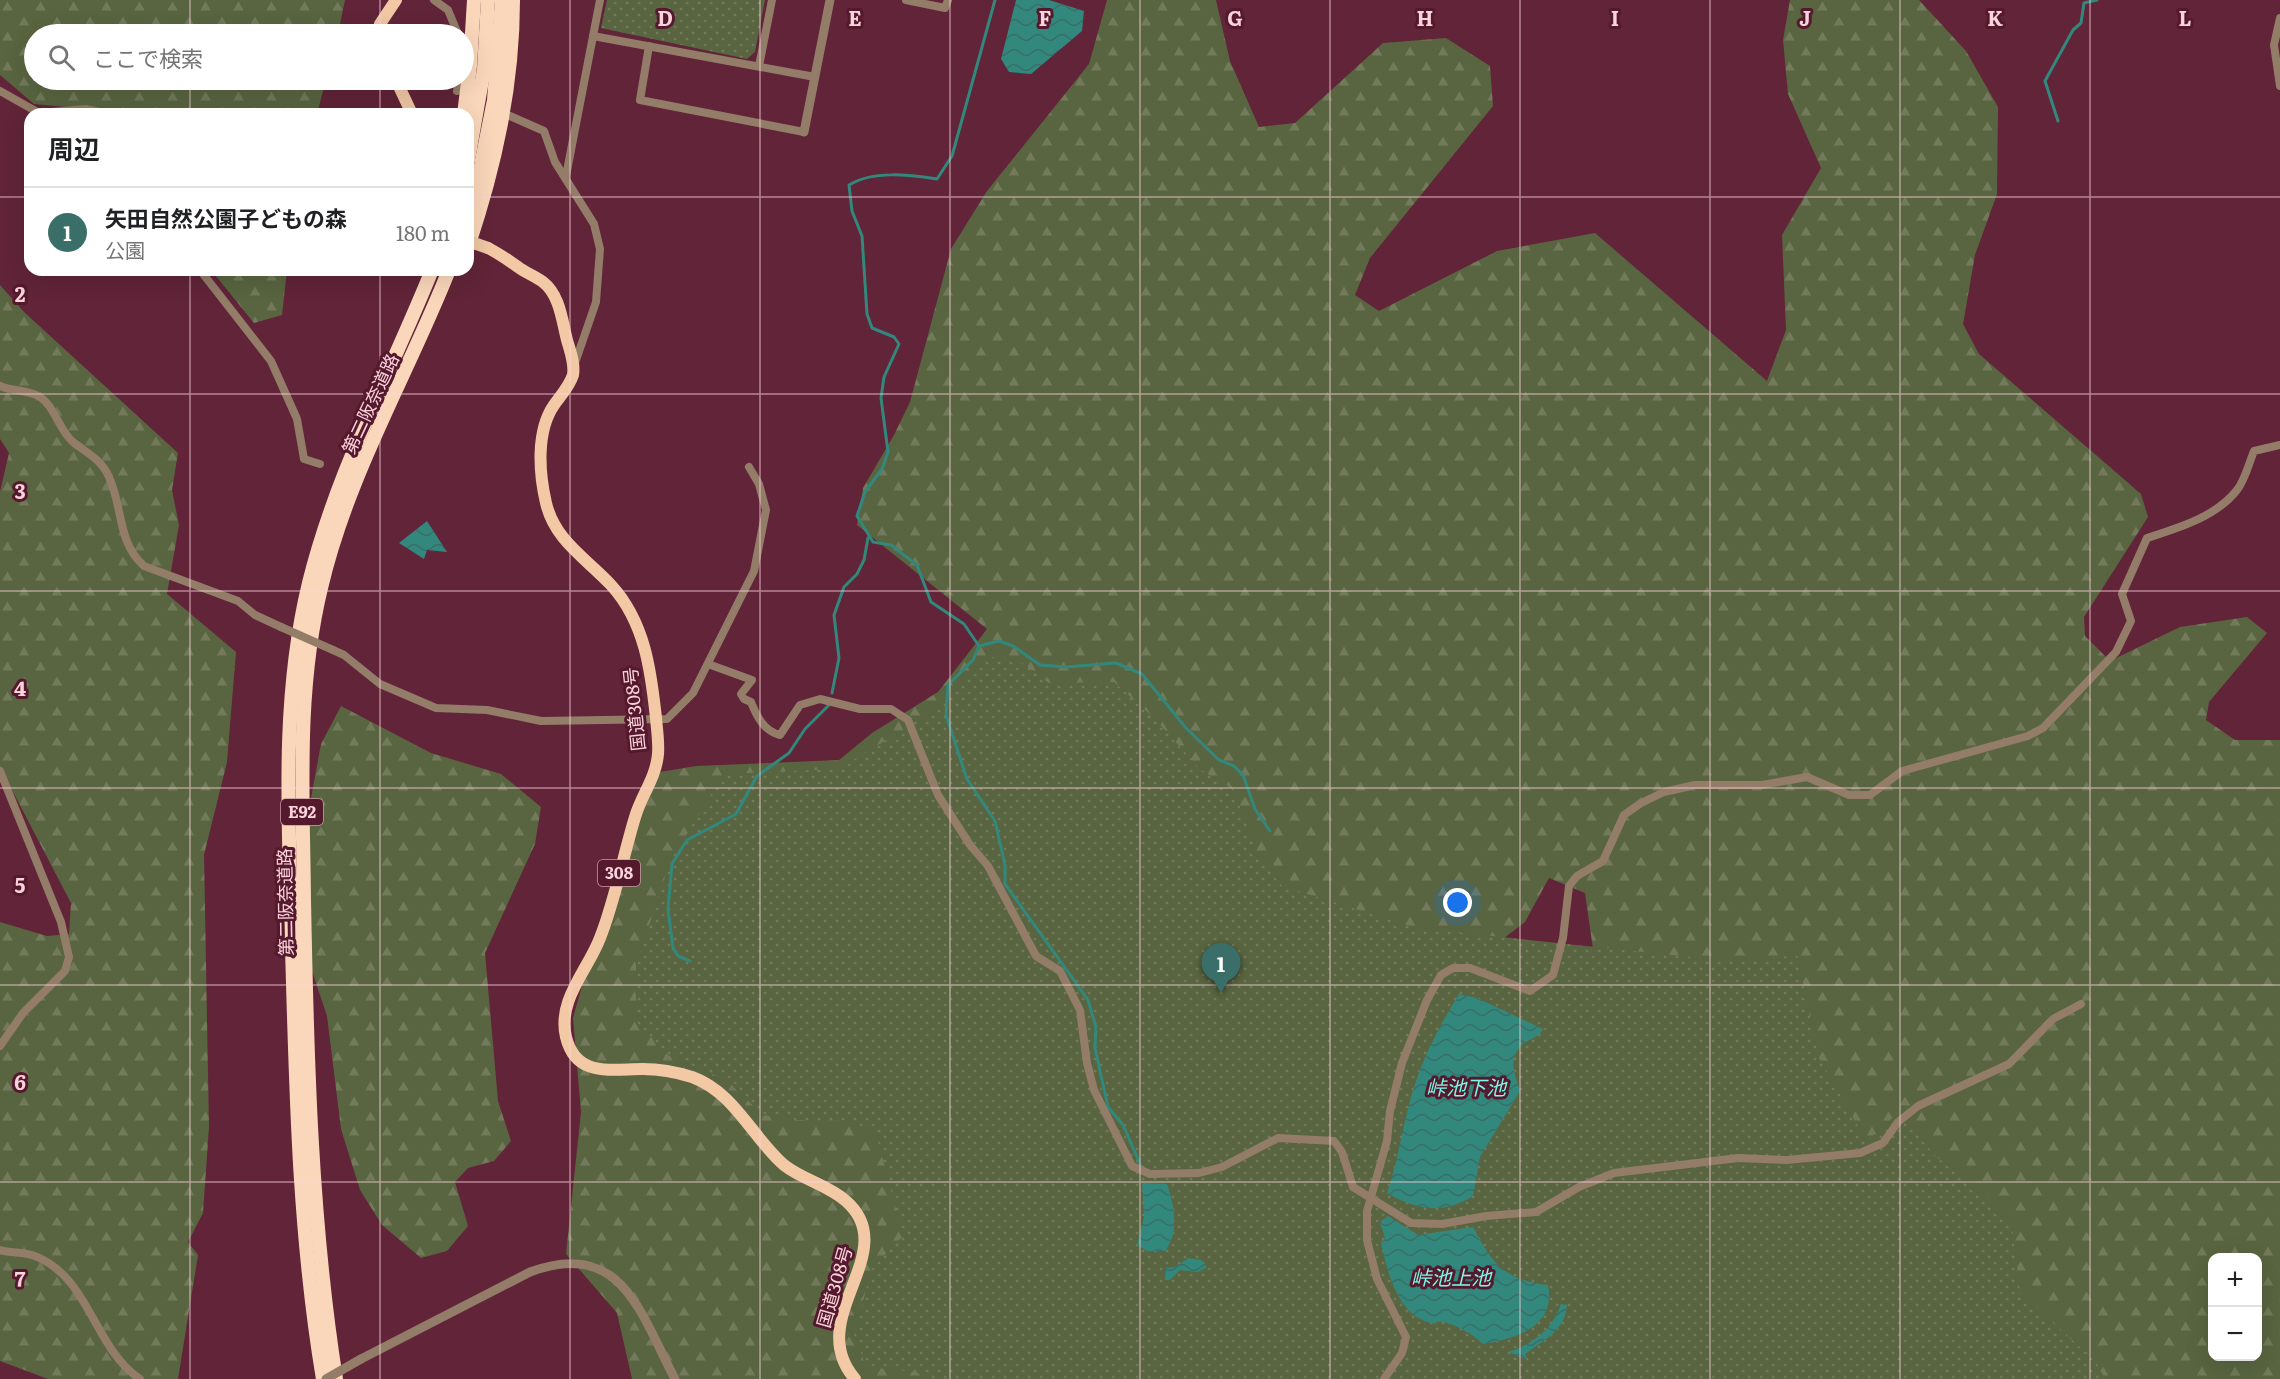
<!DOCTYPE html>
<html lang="ja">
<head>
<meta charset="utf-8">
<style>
	body { margin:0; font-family:Literata,"Noto Sans JP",serif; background:#f2f2f2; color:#202124 }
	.controls { position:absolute; right:18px; bottom:18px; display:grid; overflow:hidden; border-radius:12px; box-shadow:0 6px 24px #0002 }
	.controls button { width:54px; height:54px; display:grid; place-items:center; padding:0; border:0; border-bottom:2px solid #e0e0e0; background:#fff; color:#202124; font:30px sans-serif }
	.you { position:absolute; left:1458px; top:903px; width:21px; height:21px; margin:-15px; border:4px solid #fff; border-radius:50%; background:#1a73e8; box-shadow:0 0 0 9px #1a73e833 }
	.badge { display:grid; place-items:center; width:39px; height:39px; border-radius:50%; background:#3a6f69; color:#fff; font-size:20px; font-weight:700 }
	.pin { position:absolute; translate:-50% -50px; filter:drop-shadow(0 2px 3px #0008) }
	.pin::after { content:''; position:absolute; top:32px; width:21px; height:18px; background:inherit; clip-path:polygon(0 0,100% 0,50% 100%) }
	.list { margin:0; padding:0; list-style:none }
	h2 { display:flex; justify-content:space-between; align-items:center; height:78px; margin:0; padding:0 24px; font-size:26px }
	h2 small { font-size:20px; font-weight:400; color:#757577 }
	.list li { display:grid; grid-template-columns:39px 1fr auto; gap:18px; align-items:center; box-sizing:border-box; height:90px; padding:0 24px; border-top:2px solid #e0e0e0 }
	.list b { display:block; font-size:22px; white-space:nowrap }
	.list p { margin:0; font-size:20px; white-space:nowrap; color:#757577 }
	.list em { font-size:20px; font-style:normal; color:#757577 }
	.icon { flex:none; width:33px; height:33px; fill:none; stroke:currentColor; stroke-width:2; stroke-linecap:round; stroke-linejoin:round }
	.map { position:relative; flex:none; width:2280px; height:1379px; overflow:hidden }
	.search { position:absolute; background:#fff; box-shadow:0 6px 24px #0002; left:24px; top:24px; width:450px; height:66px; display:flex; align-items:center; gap:15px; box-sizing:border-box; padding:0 21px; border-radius:33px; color:#757577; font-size:22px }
	.panel { position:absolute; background:#fff; box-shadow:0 6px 24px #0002; left:24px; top:108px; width:450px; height:168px; border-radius:18px }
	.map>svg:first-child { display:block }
	.forest { fill:url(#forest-firs); fill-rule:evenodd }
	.park { fill:url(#park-dots) }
	.water { fill:url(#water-waves) }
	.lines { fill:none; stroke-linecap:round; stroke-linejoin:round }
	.stream { stroke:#32887c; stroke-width:3 }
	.minor { stroke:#937c68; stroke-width:8 }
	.tertiary { stroke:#937c68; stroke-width:9 }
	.trunk { stroke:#f2c8a5; stroke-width:12 }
	.motorway { stroke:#fad7ba; stroke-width:14 }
	.minor-bridge { stroke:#937c68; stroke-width:8 }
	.tertiary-bridge { stroke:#937c68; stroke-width:9 }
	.trunk-bridge { stroke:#f2c8a5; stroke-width:12 }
	.motorway-bridge { stroke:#fad7ba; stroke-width:14 }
	.grid { fill:none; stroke:#fbd3dc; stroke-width:1.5; stroke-opacity:0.55 }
	.labels { text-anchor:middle; stroke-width:6; stroke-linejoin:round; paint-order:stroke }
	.shield { fill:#55192e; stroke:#c99ba8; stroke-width:1.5 }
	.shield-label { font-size:16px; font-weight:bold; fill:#fbd3dc }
	.street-label { font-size:18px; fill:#fbd3dc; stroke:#55192e }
	.water-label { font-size:20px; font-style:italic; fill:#7df7e5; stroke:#55192e }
	.grid-label { font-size:20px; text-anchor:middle; font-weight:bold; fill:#fbd3dc; stroke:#55192e; stroke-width:6; stroke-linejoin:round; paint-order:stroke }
</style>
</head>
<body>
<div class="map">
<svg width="2280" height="1379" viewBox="0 0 2280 1379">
	<defs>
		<pattern id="forest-firs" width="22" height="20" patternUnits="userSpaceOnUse" patternTransform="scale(1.5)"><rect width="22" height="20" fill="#596540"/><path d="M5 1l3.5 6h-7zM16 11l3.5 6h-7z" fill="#727a5b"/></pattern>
		<pattern id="park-dots" width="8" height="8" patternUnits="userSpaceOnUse" patternTransform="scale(1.5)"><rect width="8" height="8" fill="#596540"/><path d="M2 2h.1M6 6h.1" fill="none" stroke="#727a5b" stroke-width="1.8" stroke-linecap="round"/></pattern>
		<pattern id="water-waves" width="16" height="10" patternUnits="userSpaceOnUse" patternTransform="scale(1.5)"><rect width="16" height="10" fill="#32887c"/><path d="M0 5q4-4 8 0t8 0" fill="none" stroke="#3b6e68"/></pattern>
	</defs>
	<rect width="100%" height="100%" fill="#612438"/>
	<!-- forest -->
	<g class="forest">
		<path d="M0,0h345l-7,34h-304v46h292l-9,34h-176l-107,-10 -34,-29z"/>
		<path d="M1107,0h109l14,61 29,66 36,-4 88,-80 63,-5 44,28 3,40 -123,152 -15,37 24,16 118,-60 98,-18 172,148 19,-51 -4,-95 39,-67 -33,-74 -5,-54 7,-40h129l47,51 32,56 -1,87 -22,61 -12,69 16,30 162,140 7,23 -64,100 1,19 25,25 70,-34 67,-10 20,16 -58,69 -3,18 29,20h45v639h-238l-137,-195 -311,-228 -9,-63 -36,-15 -24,44 -26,20 -120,437h-747l-15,-66 -51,-59 15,-142 -8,-94 38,-135 18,-52 31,-59 36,-6 143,-6 33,-27 66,-41 49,-63 -130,-104 6,-37 31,-53 16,-33 41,-153 36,-58 102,-127zM2212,1258h46v98h-46z"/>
		<path d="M211,270h76l-5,45 -28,8z"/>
		<path d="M0,285l24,27 154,141 -6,37 7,35 -12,69 69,58 -9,110 -23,93 5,272 -6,86 -15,29 10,13 -20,124h-130l-48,-18v-439l47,14 22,-2 2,-31 -71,-136v-275l9,-39 -9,-14z"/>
		<path d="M341,706l90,47 70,21 40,33 -6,37 -50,109 13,148 13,40 -17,20 -26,7 -13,14 13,44 -21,25 -26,7 -39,-33 -22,-35 -19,-61 -14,-113 -19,-57 1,-150 12,-65z"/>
	</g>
	<!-- park -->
	<g class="park">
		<path d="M607,0h158l-10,52 -8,7 -146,-31z"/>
		<path d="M990,657l27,2 32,24 65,-1 39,35 48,53 32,19 27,71 22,26 134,42 322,34 59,-7 22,103 47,82 17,-11 16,-19 35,45 52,40 26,31 8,66 76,70 9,17h-1177l-12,-7 -50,-5 -12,-33 18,-66 31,-32 -27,-103 -26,-12 -53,-1 -34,-5 -37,-35 -58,-25 -32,-34v-56l34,-104 54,-87 115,-5 102,-63z"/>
	</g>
	<!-- water -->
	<g class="water">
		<path d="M1016,0h33l35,11 -2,20 -51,43 -22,-2 -8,-13z"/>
		<path d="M427,521l20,31 -20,-2 -3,9 -25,-16z"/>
		<path d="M1459,994l18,4 66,31c-5,10 -15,9 -22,17 -13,13 -6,30 -1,45l-40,66 -7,39c-30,19 -57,14 -86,-3 13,-37 16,-75 29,-112 10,-30 26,-59 43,-87z"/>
		<path d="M1142,1183l25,1c7,20 13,49 -2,67h-18l-10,-6 7,-28z"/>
		<path d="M1388,1216l30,19 55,-8c20,38 32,53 75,58 8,42 -31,53 -65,59 -9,-9 -29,-21 -42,-22 -8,-1 -2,3 -9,1 -34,-6 -45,-52 -51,-80l4,-5 -5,-16z"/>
		<path d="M1189,1258l12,2 6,7 -9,5 -18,-2 -10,10h-5l1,-12 9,-1z"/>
		<path d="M1561,1304l6,1c-2,26 -23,35 -42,49l2,6 -18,-8c25,-9 43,-22 52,-48z"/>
	</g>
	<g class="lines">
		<!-- stream -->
		<g class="stream">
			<path d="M995,0l-43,156 -15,23c-27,-4 -64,-9 -88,6l3,26 10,25 5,78 5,14 22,9 5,7 -15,33 -3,21 7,54 -6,17 -17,23 -8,24 16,26 18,3 26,20 14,37 33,22 15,22 -6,14 -25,25 -2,30 21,64 28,42 10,44v19l83,116 8,27 -1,21 13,59 15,18 18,41"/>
			<path d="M2058,121l-13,-40 28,-51 8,-7 3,-20 13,-3"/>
			<path d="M979,646l20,-5 14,5 27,19 26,2 50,-4 26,11 44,54 33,32 15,6 9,9 12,34 15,22"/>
			<path d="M832,693l7,-35 -5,-43 10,-28 13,-13 7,-14 4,-22"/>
			<path d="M690,961l-12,-5 -5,-8 -5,-39 4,-45 15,-24 49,-26 21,-38 32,-23 16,-24 25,-25"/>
		</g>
		<!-- minor -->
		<g class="minor">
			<path d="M434,0l14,10 10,24"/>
			<path d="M906,0l39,8 3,-8"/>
			<path d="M2280,18l-6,27 6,41"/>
			<path d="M593,36l222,41"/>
			<path d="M649,46l-9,54 164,32"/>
			<path d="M759,66l13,-66"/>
			<path d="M0,91l39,22 47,-4 21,5"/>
			<path d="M457,91l2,-11"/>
			<path d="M510,116l34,15 11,31 39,62 6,25 -4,53 -21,61"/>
			<path d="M566,176l34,-176"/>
			<path d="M200,270l71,91 26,58 7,40 16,5"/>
			<path d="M0,386c13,6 28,3 40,11 15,10 19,33 33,45 14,11 28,17 36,35 14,30 8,65 35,89l94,35 17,14 26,12"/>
			<path d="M333,650l11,5 36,29 56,24 51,2 54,11 126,-2 26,-26 61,-122 12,-61 -7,-26 -10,-17"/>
			<path d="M708,664l44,16 -11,14 3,5 7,3c6,15 13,29 29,33l20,-30 20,-6 40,10h31l17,11 30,75 32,50 18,21 48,90 24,15 20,39 7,53 7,27 38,76 18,8 49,-1 23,-6 56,-29 56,3 8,11 11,35 58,36 31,1 44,-8 50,-4 43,-25 35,-14 124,-15 49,2 73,-7 23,-10 15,-21 20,-16 91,-42 44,-45 28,-15"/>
			<path d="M0,771l61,151 8,35 -4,14 -42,42 -23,33"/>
			<path d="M0,1250c10,3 22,2 32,5 58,20 61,93 108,124"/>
			<path d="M1384,1379l18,-26 4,-16 -29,-58 -10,-39v-29l20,-70 3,-30 12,-48 25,-63 14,-25 12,-7h17l60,23 23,-16 10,-37 6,-52 8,-10 26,-15 21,-46 17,-12 23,-11 31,-7h67l45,-8 42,18h21l32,-24 126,-35 15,-8 73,-76 15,-31 -9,-27 25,-56c31,-10 69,-21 90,-48 8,-10 12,-27 17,-39l26,-6"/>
		</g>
		<!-- tertiary -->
		<g class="tertiary">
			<path d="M804,132l26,-132"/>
			<path d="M361,1359l169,-87c92,-34 110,41 145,107"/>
		</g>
		<!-- trunk -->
		<g class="trunk">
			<path d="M378,34l2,-10 16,-24"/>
			<path d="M396,80l16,34"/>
			<path d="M488,248c12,6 20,12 30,19 8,6 17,9 25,15 17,13 19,39 24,58 3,11 8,23 6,35 -4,12 -12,20 -19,30 -18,26 -15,68 -8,98 9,38 40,55 65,82 34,37 40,86 45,133 1,12 3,25 2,36 -2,23 -15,39 -22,60 -13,41 -20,84 -36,124 -12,32 -43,62 -34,99 10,41 45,32 77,32 16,0 33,3 49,8 42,15 60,60 92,88 19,15 44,20 62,36 58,51 -44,117 9,178"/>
		</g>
		<!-- motorway -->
		<g class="motorway">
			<path d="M464,114l6,-48 4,-66"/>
			<path d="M468,214l8,-24"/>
			<path d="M468,247c27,-81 45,-161 45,-247"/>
			<path d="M323,1379c-24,-143 -27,-287 -31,-432 -3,-121 -12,-245 17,-364 27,-110 81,-209 123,-313"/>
			<path d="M336,1379c-25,-159 -29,-318 -32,-479 -1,-104 -8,-209 17,-312 26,-112 86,-212 128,-318"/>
		</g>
		<!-- minor-bridge -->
		<path class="minor-bridge" d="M281,627l52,23"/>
		<!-- tertiary-bridge -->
		<path class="tertiary-bridge" d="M326,1379l35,-20"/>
		<!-- trunk-bridge -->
		<path class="trunk-bridge" d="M468,241l20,7"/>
		<!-- motorway-bridge -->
		<g class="motorway-bridge">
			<path d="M468,160l16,-91 4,-69"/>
			<path d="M476,190l18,-90 8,-100"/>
		</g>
	</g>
	<!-- grid -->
	<path class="grid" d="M190,0v34M380,0v34M570,0v1379M760,0v1379M950,0v1379M1140,0v1379M1330,0v1379M1520,0v1379M1710,0v1379M1900,0v1379M2090,0v1379M190,80v34M380,80v34M0,197h30M468,197h1812M190,270v1109M380,270v1109M0,394h2280M0,591h2280M0,788h2280M0,985h2280M0,1182h2280"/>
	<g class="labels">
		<!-- shield labels -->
		<g class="shield">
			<rect x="281" y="799" width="42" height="26" rx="4.5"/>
			<rect x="598" y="860" width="42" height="26" rx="4.5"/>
		</g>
		<g class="shield-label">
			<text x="302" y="818">E92</text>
			<text x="619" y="879">308</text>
		</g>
		<!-- street labels -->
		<g class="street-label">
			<text transform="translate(371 404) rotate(-65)" y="6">第二阪奈道路</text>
			<text transform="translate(635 709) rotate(-96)" y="6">国道308号</text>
			<text transform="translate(286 902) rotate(-91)" y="6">第二阪奈道路</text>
			<text transform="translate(835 1287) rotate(-74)" y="6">国道308号</text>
		</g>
		<!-- water labels -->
		<g class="water-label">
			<text x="1466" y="1095">峠池下池</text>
			<text x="1451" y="1285">峠池上池</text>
		</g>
	</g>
	<g class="grid-label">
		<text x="665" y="26">D</text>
		<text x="855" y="26">E</text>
		<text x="1045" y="26">F</text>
		<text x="1235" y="26">G</text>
		<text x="1425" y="26">H</text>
		<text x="1615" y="26">I</text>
		<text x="1805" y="26">J</text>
		<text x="1995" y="26">K</text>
		<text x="2185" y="26">L</text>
		<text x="20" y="302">2</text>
		<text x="20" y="499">3</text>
		<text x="20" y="696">4</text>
		<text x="20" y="893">5</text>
		<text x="20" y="1090">6</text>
		<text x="20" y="1287">7</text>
	</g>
</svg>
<div class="controls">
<button>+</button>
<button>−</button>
</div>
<div class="you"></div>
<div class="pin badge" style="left:1221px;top:993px">1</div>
<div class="search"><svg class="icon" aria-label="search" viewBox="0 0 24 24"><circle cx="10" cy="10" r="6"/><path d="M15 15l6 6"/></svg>ここで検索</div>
<section class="panel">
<h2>周辺<small></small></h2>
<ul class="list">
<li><span class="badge">1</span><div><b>矢田自然公園子どもの森</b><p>公園</p></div><em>180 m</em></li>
</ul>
</section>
</div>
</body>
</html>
